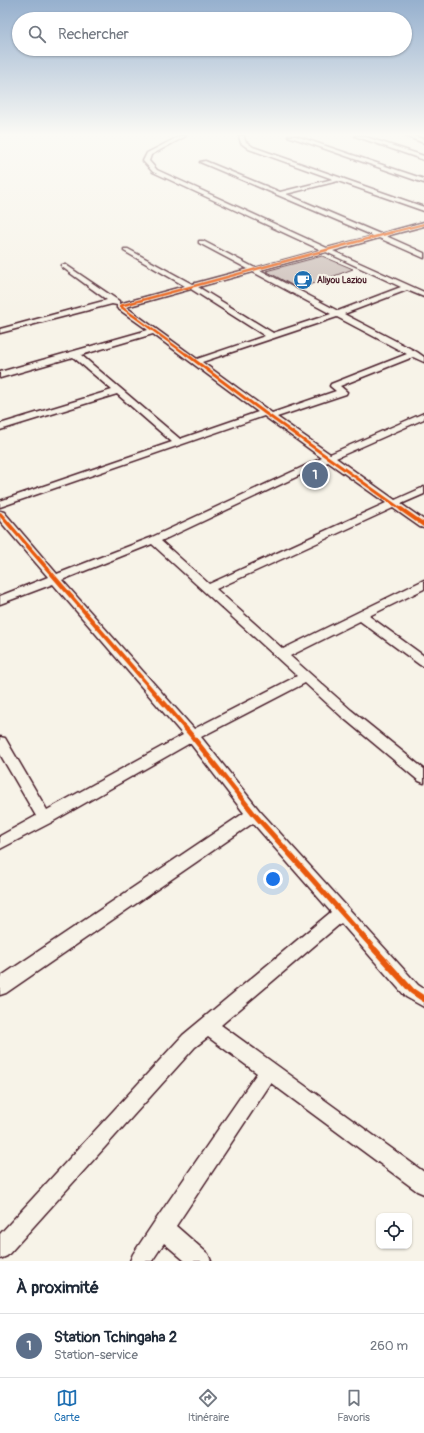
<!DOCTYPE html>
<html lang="fr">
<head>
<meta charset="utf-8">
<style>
	body { margin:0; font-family:Pangolin,sans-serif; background:#f6f6f7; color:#1f2937 }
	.controls { position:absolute; right:12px; bottom:12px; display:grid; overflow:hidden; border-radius:8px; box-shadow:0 1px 3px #0004 }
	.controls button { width:36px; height:36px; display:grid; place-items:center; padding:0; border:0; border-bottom:1px solid #e0e1e3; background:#fff; color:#1f2937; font:20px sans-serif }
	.you { position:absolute; left:273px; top:879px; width:14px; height:14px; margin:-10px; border:3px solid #fff; border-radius:50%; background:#1a73e8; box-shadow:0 0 0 6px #1a73e833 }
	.badge { display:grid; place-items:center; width:26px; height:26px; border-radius:50%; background:#1f6fb2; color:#fff; font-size:13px; font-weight:700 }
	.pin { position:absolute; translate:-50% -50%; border:2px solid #fff; box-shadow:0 1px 4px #0006 }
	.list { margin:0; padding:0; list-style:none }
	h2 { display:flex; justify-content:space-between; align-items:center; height:52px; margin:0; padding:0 16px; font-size:17px }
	h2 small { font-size:13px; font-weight:400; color:#747a83 }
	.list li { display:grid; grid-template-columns:26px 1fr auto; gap:12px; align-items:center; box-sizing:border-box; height:64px; padding:0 16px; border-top:1px solid #e0e1e3 }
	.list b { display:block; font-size:15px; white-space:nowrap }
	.list p { margin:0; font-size:13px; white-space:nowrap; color:#747a83 }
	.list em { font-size:13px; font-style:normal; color:#747a83 }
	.icon { flex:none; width:22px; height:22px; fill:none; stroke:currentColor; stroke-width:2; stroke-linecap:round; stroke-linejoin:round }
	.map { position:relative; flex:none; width:424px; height:1261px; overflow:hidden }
	.search { position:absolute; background:#fff; box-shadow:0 1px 3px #0004; left:12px; right:12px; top:12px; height:44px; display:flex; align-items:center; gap:10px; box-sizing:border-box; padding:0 14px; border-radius:22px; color:#747a83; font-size:15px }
	.sheet { height:116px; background:#fff }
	nav { display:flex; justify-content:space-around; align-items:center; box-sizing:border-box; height:56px; border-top:1px solid #e0e1e3; background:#fff; font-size:11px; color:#747a83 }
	nav a { display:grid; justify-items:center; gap:2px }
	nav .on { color:#1f6fb2 }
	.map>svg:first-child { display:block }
	.building { fill:#ccbfb9; stroke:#4a1f2b }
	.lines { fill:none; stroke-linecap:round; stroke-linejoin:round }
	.street-casing { stroke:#4a1f2b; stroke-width:3 }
	.street { fill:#f7f3e8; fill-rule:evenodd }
	.cycleway-far5-casing { stroke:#f7f3e8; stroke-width:3 }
	.cycleway-far4-casing { stroke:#f7f3e8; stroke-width:4 }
	.cycleway-far3-casing { stroke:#f7f3e8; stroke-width:5 }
	.cycleway-far2-casing { stroke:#f7f3e8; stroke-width:6 }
	.cycleway-far1-casing { stroke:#f7f3e8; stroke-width:8 }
	.cycleway-casing { stroke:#f7f3e8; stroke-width:8 }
	.cycleway-far5 { stroke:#e8590c; stroke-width:2 }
	.cycleway-far4 { stroke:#e8590c; stroke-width:2.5 }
	.cycleway-far3 { stroke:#e8590c; stroke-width:3 }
	.cycleway-far2 { stroke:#e8590c; stroke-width:4 }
	.cycleway-far1 { stroke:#e8590c; stroke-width:5 }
	.cycleway { stroke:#e8590c; stroke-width:6 }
	.labels { text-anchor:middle; stroke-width:4; stroke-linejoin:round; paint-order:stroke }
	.far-poi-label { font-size:9px; font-weight:bold; fill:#4a1f2b; stroke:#f7f3e8; text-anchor:start }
</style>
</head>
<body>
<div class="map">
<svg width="424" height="1261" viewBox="0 0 424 1261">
	<rect width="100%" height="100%" fill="#f7f3e8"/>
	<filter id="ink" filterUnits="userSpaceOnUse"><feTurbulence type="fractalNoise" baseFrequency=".025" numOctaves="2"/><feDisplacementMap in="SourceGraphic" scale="8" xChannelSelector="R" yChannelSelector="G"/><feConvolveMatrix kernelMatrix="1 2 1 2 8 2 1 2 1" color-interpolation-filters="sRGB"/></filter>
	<g filter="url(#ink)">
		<!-- building -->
		<path class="building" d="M322,256l31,13 -54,20 -33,-18z"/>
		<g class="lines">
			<!-- street casing -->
			<g class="street-casing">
				<g id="street">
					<path d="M180,136h6l-35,19 -2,6 8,9 170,78 47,-12 -174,-74 5,-1 75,31 53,-13 -84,-30 -8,-6 -2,-7h5l1,5 8,6 171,60v4l-86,-30 -52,13 94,40 44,-12v4l-38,10 38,17v5l-45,-20 -46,13 91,41v5l-17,-7 -63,24 73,38 7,5v5l-11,-5 -73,29 7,6 -1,2 -69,23 53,37 94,-41v6l-88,39 59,42 29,-13v7l-23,10 23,16v8l-4,-1 -27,-19 -177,81 67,60 141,-69v9l-55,27 55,40v10l-4,-1 -60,-44 -70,35 61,54 73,59v14l-5,-2 -78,-65 -36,-33 -104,54 58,73 159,175 6,4v18l-18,-10 -65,-74 -120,102 203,147v22l-7,-3 -146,-108 -95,143 32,28 3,7h-26l-21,-18 -12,18h-22l3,-7 22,-33 102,-148 -49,-36 -13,10 -188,209 -7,3v-25l183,-199 148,-123 -78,-89 -247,170 -6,2v-18l244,-164 -54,-70 -140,80 -50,26v-13l36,-20 -36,-62v-17l5,1 42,72 136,-75 -130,-151 -53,20v-8l48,-19 -48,-56v-10l4,1 53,62 93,-36 172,-80 -58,-42 -264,91v-6l172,-59 -55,-48 -117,36v-6l112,-34 -39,-33 -73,21v-6l148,-42 -31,-22v-3l-5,-1 -112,29v-4l107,-29 -45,-33v-2h4l53,36v3l66,-18 -61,-35v-2h4l64,35 56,-15 -49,-26v-2h4l52,27 66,-18 -168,-78 -10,-11 4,-8zM326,252l75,35 -63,24 -78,-41zM253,272l78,42 -58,19 -75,-46zM191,289l74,47 -68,23 -71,-52zM337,317l70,37 -76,30 -1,2 6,5 -64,22 -70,-51zM153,334l105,78 -78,27 -99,-84zM328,462l58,41 -177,81 -48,-43zM152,544l145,132 -103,53 -132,-149z"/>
					<path d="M288,136h8l128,43v4z"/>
					<path d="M355,136h8l61,20v4z"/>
					<path d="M405,136h8l11,3v4z"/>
				</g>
			</g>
			<!-- street -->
			<use href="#street" class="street"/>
			<!-- cycleway-far5 casing -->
			<g class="cycleway-far5-casing">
				<path id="cycleway-far5" d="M389,233l35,-9"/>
			</g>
			<!-- cycleway-far4 casing -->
			<g class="cycleway-far4-casing">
				<path id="cycleway-far4" d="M187,355l-67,-49 273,-74"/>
			</g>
			<!-- cycleway-far3 casing -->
			<g class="cycleway-far3-casing">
				<path id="cycleway-far3" d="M186,354l79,59 137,97"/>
			</g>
			<!-- cycleway-far2 casing -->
			<g class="cycleway-far2-casing">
				<g id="cycleway-far2">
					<path d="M401,509l23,16"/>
					<path d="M0,514l164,190"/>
				</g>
			</g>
			<!-- cycleway-far1 casing -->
			<g class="cycleway-far1-casing">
				<path id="cycleway-far1" d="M164,703l28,33 62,78 122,137"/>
			</g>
			<!-- cycleway casing -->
			<g class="cycleway-casing">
				<path id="cycleway" d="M375,950l37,41 12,8"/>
			</g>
			<!-- cycleway-far5 -->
			<use href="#cycleway-far5" class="cycleway-far5"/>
			<!-- cycleway-far4 -->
			<use href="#cycleway-far4" class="cycleway-far4"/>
			<!-- cycleway-far3 -->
			<use href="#cycleway-far3" class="cycleway-far3"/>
			<!-- cycleway-far2 -->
			<use href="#cycleway-far2" class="cycleway-far2"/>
			<!-- cycleway-far1 -->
			<use href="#cycleway-far1" class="cycleway-far1"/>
			<!-- cycleway -->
			<use href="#cycleway" class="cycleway"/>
		</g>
	</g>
	<!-- sky -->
	<linearGradient id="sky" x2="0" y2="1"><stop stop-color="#96b0ce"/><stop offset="0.43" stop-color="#fbfaf5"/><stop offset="1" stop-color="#fbfaf5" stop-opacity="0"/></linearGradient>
	<rect width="424" height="313" fill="url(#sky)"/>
	<!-- icons -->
	<defs>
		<g id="cafe-disc" transform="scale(1)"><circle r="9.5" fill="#1f6fb2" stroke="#f7f3e8"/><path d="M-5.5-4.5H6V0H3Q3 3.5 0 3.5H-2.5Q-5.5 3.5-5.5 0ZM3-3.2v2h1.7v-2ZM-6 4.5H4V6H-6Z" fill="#fff"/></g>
	</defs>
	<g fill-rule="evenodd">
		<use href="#cafe-disc" x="303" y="280"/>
	</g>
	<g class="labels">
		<!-- far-poi labels -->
		<g class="far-poi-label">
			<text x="317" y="283">Aliyou Laziou</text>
		</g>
	</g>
</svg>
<div class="controls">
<button><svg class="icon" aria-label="locate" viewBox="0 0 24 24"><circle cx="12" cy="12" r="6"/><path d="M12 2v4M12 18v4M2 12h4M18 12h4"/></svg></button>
</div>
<div class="you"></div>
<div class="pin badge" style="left:315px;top:475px;background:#5c6f8a">1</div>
<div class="search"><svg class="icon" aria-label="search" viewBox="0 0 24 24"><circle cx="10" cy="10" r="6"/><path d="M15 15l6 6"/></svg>Rechercher</div>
</div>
<section class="sheet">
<h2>À proximité<small></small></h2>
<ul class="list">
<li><span class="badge" style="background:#5c6f8a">1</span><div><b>Station Tchingaha 2</b><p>Station-service</p></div><em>260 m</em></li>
</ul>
</section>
<nav>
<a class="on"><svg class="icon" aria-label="map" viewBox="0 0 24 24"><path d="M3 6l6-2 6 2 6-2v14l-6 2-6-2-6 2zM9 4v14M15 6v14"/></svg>Carte</a>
<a><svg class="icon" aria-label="directions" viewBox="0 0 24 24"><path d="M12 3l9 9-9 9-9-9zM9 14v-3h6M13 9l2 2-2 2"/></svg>Itinéraire</a>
<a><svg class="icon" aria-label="saved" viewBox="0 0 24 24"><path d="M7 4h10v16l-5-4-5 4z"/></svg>Favoris</a>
</nav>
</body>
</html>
